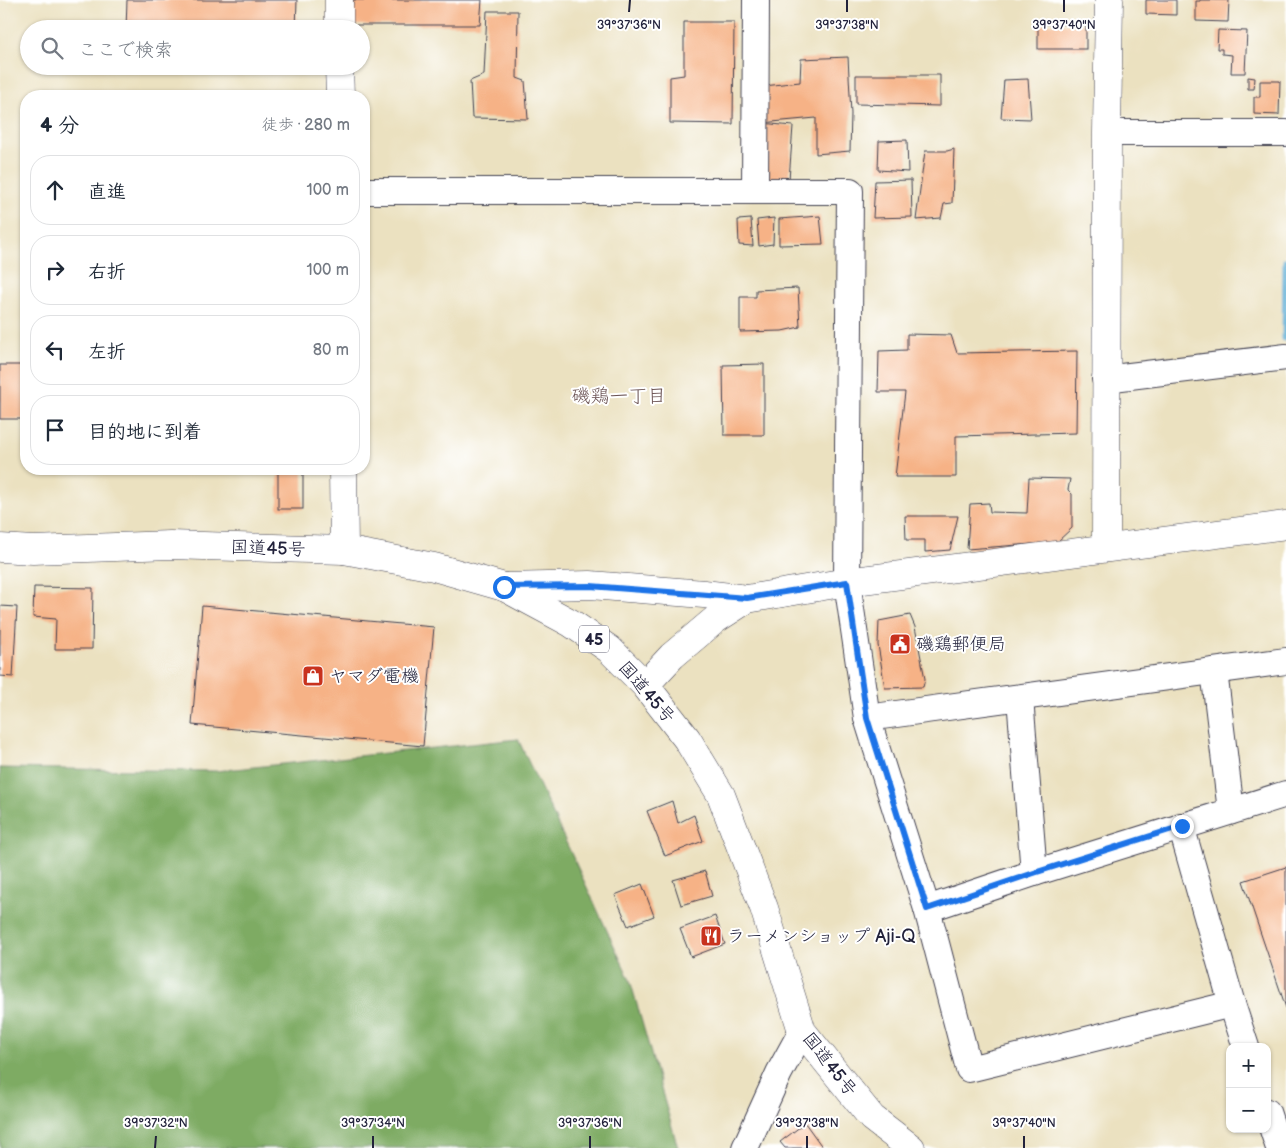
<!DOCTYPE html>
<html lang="ja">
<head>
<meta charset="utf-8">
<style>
	body { margin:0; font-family:"Balsamiq Sans","Klee One",sans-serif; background:#f6f6f7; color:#1f2937 }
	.controls { position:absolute; right:15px; bottom:15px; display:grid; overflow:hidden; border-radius:10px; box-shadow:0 1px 4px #0004 }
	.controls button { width:45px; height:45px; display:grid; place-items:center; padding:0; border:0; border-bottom:1px solid #e0e1e3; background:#fff; color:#1f2937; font:25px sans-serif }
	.stop { position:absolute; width:15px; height:15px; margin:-11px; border:4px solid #1a73e8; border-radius:50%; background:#fff }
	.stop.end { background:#1a73e8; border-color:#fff; box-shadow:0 1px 5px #0008 }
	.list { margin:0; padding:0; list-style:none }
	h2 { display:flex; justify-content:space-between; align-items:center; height:65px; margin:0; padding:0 20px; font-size:21px }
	h2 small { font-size:16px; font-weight:400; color:#747a83 }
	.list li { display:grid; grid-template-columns:32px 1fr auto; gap:15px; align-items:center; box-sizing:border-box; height:70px; margin:0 10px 10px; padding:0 10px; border:1px solid #e0e1e3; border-radius:20px }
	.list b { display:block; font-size:19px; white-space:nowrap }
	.list em { font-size:16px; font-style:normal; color:#747a83 }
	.icon { flex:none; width:28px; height:28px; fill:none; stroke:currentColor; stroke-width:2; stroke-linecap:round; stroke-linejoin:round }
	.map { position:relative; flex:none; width:1286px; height:1148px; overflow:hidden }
	.search { position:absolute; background:#fff; box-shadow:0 1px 4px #0004; left:20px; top:20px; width:350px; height:55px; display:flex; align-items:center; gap:12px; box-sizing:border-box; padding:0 18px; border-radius:28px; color:#747a83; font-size:19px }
	.panel { position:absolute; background:#fff; box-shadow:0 1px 4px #0004; left:20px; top:90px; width:350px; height:385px; border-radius:20px }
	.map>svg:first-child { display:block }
	.forest { fill:#7eab64; stroke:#506650 }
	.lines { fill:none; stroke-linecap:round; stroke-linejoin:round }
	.stream { stroke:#58aad3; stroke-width:7 }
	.building { fill:#f6b286 }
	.minor-casing { stroke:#403f4f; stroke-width:28 }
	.tertiary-casing { stroke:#403f4f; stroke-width:29 }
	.trunk-casing { stroke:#403f4f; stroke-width:29 }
	.minor { stroke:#fff; stroke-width:26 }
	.tertiary { stroke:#fff; stroke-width:28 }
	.trunk { stroke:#fff; stroke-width:28 }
	.route { stroke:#1a73e8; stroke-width:6 }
	.ticks { fill:none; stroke:#22223b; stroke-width:2 }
	.labels { text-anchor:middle; stroke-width:4; stroke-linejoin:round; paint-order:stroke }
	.shield { fill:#fff; stroke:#646476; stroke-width:1 }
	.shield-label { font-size:16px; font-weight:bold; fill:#22223b }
	.street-label { font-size:18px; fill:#22223b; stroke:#fff }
	.poi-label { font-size:18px; fill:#22223b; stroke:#fff; text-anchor:start }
	.neighbourhood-label { font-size:19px; fill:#6c5455; stroke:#fff }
	.ticks-label { font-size:12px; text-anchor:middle; fill:#22223b; stroke:#fff; stroke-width:4; stroke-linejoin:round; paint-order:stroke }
</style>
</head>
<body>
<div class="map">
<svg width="1286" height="1148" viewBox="0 0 1286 1148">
	<rect width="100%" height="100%" fill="#fff"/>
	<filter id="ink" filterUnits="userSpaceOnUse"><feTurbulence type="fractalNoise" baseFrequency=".02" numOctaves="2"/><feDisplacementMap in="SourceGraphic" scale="10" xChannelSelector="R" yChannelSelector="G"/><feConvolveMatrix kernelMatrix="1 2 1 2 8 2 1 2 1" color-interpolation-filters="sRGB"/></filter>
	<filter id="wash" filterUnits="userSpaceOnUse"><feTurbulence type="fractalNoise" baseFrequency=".0096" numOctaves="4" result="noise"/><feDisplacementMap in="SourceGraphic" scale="20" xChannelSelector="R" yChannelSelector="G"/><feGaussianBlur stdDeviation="1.12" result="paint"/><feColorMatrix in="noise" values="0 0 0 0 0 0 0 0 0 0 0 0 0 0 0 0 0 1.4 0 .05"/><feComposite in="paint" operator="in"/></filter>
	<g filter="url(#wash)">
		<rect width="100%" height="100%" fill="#ebe1c0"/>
		<!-- forest -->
		<path class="forest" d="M518,739l112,241 48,168h-678v-380l216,3z"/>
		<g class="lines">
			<!-- stream -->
			<path class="stream" d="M1285,338l1,-77"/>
		</g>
		<g id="blocks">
			<!-- building -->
			<g class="building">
				<path d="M127,0h170l-1,29h-170z"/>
				<path d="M353,0h129l-2,25h-129z"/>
				<path d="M1146,0h30v15l-30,-1z"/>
				<path d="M1200,0h29l-1,22 -32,-1v-20h4z"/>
				<path d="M487,11h31l-1,67 8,3 3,38 -56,-1 -2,-37 14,-6z"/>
				<path d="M684,22h50l-1,102 -63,-1v-46l14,-2z"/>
				<rect x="1038" y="24" width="48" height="25"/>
				<path d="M1218,30l29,1 -2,42h-14l1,-18 -10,-1v-5h-5z"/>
				<path d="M848,57l3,57 -1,37 -34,3v-36l-55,5 32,3 -4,54 -27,5 -7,-98 45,-5 1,-23z"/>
				<path d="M856,75h84v31l-84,-2z"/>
				<path d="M1248,77l7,1 -1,11h-6z"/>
				<path d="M1028,79l3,40 -30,-1 3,-38z"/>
				<path d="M1260,81h20l-1,34 -25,-1v-17h6z"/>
				<path d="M907,140l1,32 -30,-2 1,-29z"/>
				<path d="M954,149l-2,54 -8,1 -3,14 -25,2 9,-69h22z"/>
				<path d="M911,180l1,37 -39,1 2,-37z"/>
				<path d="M820,216l3,28 -44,1v-26z"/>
				<path d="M774,218l-1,26 -14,2 -2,-26z"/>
				<path d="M751,219l2,27 -14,-1 -1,-25z"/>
				<path d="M798,288l2,39 -18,4 -42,1v-35h16v-7z"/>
				<path d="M907,334l44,1 6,18 120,-2 -1,82 -120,3v41h-61l10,-85h-27l1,-41 28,-1z"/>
				<path d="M764,364v71h-40l-1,-70z"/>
				<rect x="0" y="365" width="26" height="54"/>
				<path d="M136,469h42v4h-43z"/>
				<rect x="278" y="469" width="25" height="40"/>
				<path d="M1029,478l41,1 -2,11 4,4v34l-15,14 -90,7 3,-45 19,-1 1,9 37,1z"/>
				<path d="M905,516h53l-8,34 -25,2v-12h-19z"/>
				<path d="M34,587l59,1 -1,61h-37l1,-30 -23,-2z"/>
				<path d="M0,606l17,1 -4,70 -13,-1z"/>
				<path d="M202,606l232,21 -11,119 -231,-21z"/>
				<path d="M910,615l5,12 10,52 -2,8 -38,1 -7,-43 1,-24z"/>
				<path d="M672,801l6,22 16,-8 9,26 -38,15 -18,-45z"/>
				<path d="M1286,867v141l-43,-127z"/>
				<path d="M705,871l7,25 -31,9 -8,-25z"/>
				<path d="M642,884l12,32 -26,10 -13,-31z"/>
				<path d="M715,916l10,28 -34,13 -11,-28z"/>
				<path d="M805,1123l18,25h-38l-5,-6z"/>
			</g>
		</g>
	</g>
	<g filter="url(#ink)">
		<use href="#blocks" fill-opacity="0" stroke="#403f4f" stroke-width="1"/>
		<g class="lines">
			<!-- minor casing -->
			<g class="minor-casing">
				<g id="minor">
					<path d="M1107,133h179"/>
					<path d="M364,191h486l-3,391 20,136 60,191 42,160 263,-65"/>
					<path d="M755,191l1,-191"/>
					<path d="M1105,379l181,-22"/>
					<path d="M1214,671l17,140"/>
					<path d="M1020,698l14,175"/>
					<path d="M867,718l419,-57"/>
					<path d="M1181,826l51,178 14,43"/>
					<path d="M927,909l107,-36 252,-79"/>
					<path d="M1267,1112l12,36"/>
					<path d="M745,1148l34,-75 23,-42"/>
				</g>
			</g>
			<!-- tertiary casing -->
			<g class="tertiary-casing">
				<g id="tertiary">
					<path d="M339,0v29"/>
					<path d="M339,66l1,30"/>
					<path d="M343,469l1,81"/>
					<path d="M1106,548l1,-415 2,-133"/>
					<path d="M504,587l86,-2 114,9 43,5"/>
					<path d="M645,685l27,-29 44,-37 31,-20 100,-17 439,-57"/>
				</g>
			</g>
			<!-- trunk casing -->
			<g class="trunk-casing">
				<path id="trunk" d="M0,548l33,2 137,-5 174,5 90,17 70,20 67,36 38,26 36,36 42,54 34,56 43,113 38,123 70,87 39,30"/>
			</g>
			<!-- minor -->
			<use href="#minor" class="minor"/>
			<!-- tertiary -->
			<use href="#tertiary" class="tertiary"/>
			<!-- trunk -->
			<use href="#trunk" class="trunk"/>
		</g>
	</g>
	<g class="lines" filter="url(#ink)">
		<!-- route -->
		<path class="route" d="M504,587l86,-1 157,12 100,-16 20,136 60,191 107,-36 148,-47"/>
	</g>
	<!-- ticks -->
	<path class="ticks" d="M629,12l1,-12M847,12v-12M1064,12v-12M155,1148l1,-12M373,1148v-12M590,1148v-12M807,1148v-12M1024,1148v-12"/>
	<!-- icons -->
	<defs>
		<g id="civic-square" transform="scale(1.125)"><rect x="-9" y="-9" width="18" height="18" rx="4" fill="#c8321e" stroke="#fff"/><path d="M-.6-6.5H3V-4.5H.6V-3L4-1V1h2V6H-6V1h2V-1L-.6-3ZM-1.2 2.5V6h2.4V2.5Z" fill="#fff"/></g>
		<g id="shop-square" transform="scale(1.125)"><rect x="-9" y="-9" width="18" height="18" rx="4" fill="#c8321e" stroke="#fff"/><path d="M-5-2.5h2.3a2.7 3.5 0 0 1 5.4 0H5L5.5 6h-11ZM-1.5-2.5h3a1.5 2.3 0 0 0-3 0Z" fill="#fff"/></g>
		<g id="restaurant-square" transform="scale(1.125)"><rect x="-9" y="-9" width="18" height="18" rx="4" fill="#c8321e" stroke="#fff"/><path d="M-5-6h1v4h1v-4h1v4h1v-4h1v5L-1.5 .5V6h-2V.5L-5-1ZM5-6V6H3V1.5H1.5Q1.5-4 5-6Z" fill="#fff"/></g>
	</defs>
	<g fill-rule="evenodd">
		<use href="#civic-square" x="900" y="644"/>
		<use href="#shop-square" x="313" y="676"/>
		<use href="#restaurant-square" x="711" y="936"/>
	</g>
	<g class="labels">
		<!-- shield labels -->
		<rect class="shield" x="579" y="625.5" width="30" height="27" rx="4"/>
		<g class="shield-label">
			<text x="594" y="645">45</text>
		</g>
		<!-- street labels -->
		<g class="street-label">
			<text transform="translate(268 548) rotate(2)" y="6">国道45号</text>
			<text transform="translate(647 692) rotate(49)" y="6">国道45号</text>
			<text transform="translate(830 1064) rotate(52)" y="6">国道45号</text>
		</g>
		<!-- poi labels -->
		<g class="poi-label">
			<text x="916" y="650">磯鶏郵便局</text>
			<text x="329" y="682">ヤマダ電機</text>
			<text x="727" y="942">ラーメンショップ Aji-Q</text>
		</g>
		<!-- neighbourhood labels -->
		<g class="neighbourhood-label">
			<text x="619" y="402">磯鶏一丁目</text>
		</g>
	</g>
	<g class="ticks-label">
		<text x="629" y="29">39°37'36"N</text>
		<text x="847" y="29">39°37'38"N</text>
		<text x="1064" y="29">39°37'40"N</text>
		<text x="156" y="1127">39°37'32"N</text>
		<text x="373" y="1127">39°37'34"N</text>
		<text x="590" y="1127">39°37'36"N</text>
		<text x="807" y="1127">39°37'38"N</text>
		<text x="1024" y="1127">39°37'40"N</text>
	</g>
</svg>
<div class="controls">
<button>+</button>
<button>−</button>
</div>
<div class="stop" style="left:504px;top:587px"></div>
<div class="stop end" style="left:1182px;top:826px"></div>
<div class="search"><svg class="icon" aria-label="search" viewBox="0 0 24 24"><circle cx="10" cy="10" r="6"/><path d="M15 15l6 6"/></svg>ここで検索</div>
<section class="panel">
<h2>4 分<small>徒歩 · 280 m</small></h2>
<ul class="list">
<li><svg class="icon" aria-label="ahead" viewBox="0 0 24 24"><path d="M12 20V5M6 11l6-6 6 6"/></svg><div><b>直進</b></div><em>100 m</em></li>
<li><svg class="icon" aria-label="right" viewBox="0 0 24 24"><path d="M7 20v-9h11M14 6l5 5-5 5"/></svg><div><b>右折</b></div><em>100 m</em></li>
<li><svg class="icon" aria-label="left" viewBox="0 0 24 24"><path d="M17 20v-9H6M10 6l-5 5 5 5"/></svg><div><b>左折</b></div><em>80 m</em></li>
<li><svg class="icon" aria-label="arrive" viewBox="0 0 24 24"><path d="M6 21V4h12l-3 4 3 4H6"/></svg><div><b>目的地に到着</b></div></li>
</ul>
</section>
</div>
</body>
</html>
